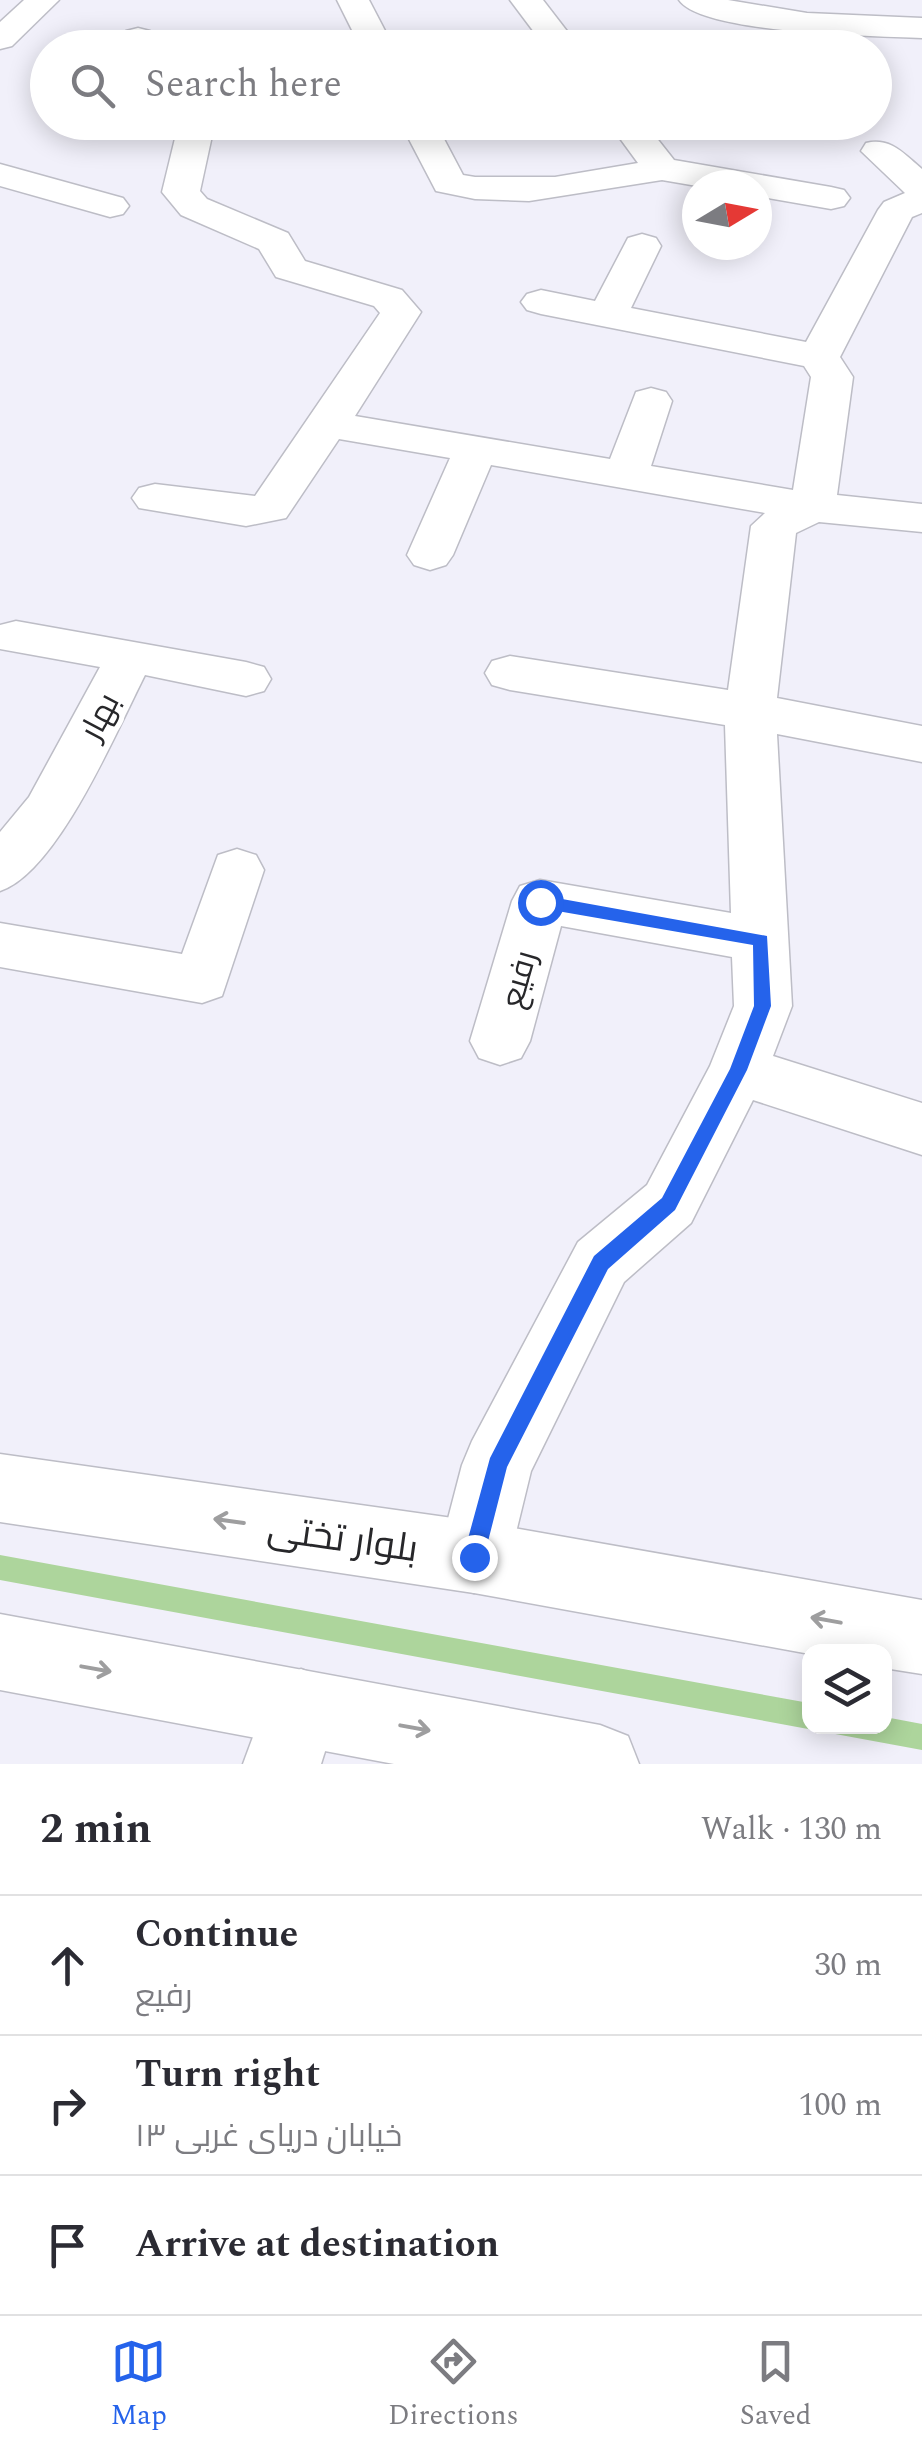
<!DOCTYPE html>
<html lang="en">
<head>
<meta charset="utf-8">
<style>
	body { margin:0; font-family:Spectral,Cairo,serif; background:#f7f7f7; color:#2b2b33 }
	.controls { position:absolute; right:30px; bottom:30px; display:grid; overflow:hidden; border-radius:20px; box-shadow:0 5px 25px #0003 }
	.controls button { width:90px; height:90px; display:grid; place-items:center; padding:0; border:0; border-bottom:2px solid #e1e1e2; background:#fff; color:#2b2b33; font:50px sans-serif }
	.compass { position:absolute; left:682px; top:170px; width:90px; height:90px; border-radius:50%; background:#fff; box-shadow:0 5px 25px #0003; rotate:80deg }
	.stop { position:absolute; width:30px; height:30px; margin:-22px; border:8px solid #2563eb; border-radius:50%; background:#fff }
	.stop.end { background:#2563eb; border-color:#fff; box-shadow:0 2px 10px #0008 }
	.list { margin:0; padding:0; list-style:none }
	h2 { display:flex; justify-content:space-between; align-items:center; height:130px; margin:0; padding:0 40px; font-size:42px }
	h2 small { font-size:32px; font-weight:400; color:#7c7c81 }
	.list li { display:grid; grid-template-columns:65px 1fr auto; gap:30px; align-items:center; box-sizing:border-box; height:140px; padding:0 40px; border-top:2px solid #e1e1e2 }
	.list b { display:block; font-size:38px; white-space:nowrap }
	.list p { margin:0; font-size:32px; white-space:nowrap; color:#7c7c81 }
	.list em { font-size:32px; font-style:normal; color:#7c7c81 }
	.icon { flex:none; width:55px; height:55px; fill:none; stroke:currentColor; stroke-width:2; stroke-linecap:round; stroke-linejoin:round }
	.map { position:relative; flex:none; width:922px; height:1764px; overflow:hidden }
	.search { position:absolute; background:#fff; box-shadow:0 5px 25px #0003; left:30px; right:30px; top:30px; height:110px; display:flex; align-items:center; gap:25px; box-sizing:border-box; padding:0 35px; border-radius:55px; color:#7c7c81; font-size:38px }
	.sheet { height:550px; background:#fff }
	nav { display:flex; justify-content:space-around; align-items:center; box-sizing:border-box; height:140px; border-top:2px solid #e1e1e2; background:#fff; font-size:28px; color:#7c7c81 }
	nav a { display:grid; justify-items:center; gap:5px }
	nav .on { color:#2563eb }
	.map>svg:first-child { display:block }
	.green { fill:#add59c }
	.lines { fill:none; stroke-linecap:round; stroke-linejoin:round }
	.minor-casing { stroke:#bdbdc6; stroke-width:3 }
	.major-casing { stroke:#bdbdc6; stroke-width:3 }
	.minor { fill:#fff; fill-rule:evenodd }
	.major { fill:#fff; fill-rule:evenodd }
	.oneway { stroke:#9e9e9f }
	.route { fill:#2563eb }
	.labels { text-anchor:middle; stroke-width:10; stroke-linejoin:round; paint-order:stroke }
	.street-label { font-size:32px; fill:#27272a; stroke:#fff }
	.near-street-label { font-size:38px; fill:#27272a; stroke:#fff }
</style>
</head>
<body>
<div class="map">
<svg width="922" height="1764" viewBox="0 0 922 1764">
	<rect width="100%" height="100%" fill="#f1f0fa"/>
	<!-- green -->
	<path class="green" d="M0,1555l809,148 1,23h74l1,-9 37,7v26l-922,-170z"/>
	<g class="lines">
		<!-- minor casing -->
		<g class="minor-casing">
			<g id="minor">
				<path d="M24,0h35l-47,46 -12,3v-27z"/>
				<path d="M337,0h32l25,48h-33z"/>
				<path d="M510,0h33l37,48h-34z"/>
				<path d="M679,0h49l79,13 115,5v20c-44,-2 -220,-4 -243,-38z"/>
				<path d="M138,28l12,3 15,17h-36l-8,-10 5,-7z"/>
				<path d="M179,122h36l-15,69 7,8 81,34 17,28 97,29 19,22 -66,104 255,43 26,-67 15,-4 15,4 6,9 -21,65 142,24 18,-113 -7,-11 -263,-52 -14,-4 -6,-8 6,-8 14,-4 54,11 33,-63 14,-4 14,4 5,8 -30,62 175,34 72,-132 6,-8 21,-9 -44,-42 5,-8c25,-6 38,11 56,26v44l-10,4 -72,140 13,20 -16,118 85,9v28l-103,-10 -23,11 -19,165 145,28v36l-145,-28 15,272 -19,50 149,47v52l-169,-55 -62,123 -67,59 -93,189 -21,86 -10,26 -26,10 -26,-10 -10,-26 24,-92 10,-24 106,-199 69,-57 63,-119 24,-60 -2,-49 -171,-31 -31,115 -9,17 -21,7 -21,-7 -9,-17 42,-140 8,-15 20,-6 191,33 -6,-188 -215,-35 -18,-5 -7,-12 7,-12 18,-5 218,34 23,-164 14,-13 -274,-48 -38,90 -7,10 -16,5 -16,-5 -7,-10 43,-97 -111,-19 -53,79 -40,8 -107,-18 -7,-10 7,-10 16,-4 100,12 125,-183 -6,-7 -98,-29 -17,-28 -78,-34 -19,-23z"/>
				<path d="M400,122h35l28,53 12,2h80l83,-14 -30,-41h36l30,38 157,27 13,3 6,8 -6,8 -13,3 -74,-13v-11l-60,1 -35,-6 -133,21 -54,-2 -39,-8z"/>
				<path d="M0,164l123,34 6,8 -6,8 -13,3 -110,-31z"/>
				<path d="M16,621l230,41 18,5 7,12 -7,12 -18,5 -101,-21c-28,55 -88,198 -145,216v-59l29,-35 71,-130 -100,-18v-24z"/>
				<path d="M237,849l19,6 8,15 -42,126 -20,7 -202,-36v-44l182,31 36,-99z"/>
				<path d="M301,1669l27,11 11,27 -18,57h-78l31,-84z"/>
			</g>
		</g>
		<!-- major casing -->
		<g class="major-casing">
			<g id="major">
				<path d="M0,1454l474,67 448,79v74l-38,-6v-16l-74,2 -336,-61 -474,-71z"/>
				<path d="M0,1614l600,111 28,11 11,28h-245l-394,-74z"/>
			</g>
		</g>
		<!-- minor -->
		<use href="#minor" class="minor"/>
		<!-- major -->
		<use href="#major" class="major"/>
	</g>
	<!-- one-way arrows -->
	<defs><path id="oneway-shaft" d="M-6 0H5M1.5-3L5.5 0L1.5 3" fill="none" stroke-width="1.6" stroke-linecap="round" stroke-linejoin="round" transform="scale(2.5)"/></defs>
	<g class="oneway">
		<use href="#oneway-shaft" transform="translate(229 1521) rotate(-172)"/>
		<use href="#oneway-shaft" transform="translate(826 1620) rotate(-170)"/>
		<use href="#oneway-shaft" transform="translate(96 1669) rotate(10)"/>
		<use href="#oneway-shaft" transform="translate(415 1728) rotate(10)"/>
	</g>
	<!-- route -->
	<path class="route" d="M540,895l227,41 4,70 -24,64 -72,140 -67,59 -101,198 -23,90 -3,8 -7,3 -8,-3 -3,-8 27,-99 104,-202 68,-58 68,-129 24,-63 -1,-61 -213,-37 -8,-6z"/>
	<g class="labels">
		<!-- street labels -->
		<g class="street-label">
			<text transform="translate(99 716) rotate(-62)" y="11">بهار</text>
			<text transform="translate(518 979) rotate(-74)" y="11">رفیع</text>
		</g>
		<!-- near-street labels -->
		<g class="near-street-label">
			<text transform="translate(343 1538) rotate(8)" y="13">بلوار تختی</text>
		</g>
	</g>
</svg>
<div class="controls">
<button><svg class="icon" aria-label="layers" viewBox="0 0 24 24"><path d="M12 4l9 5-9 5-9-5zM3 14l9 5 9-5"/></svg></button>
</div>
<svg class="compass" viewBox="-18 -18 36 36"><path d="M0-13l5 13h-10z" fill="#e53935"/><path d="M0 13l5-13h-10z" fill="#7c7c81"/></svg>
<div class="stop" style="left:540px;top:902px"></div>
<div class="stop end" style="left:474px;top:1557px"></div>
<div class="search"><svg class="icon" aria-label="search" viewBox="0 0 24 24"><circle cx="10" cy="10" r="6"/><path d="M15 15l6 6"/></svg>Search here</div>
</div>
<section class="sheet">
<h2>2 min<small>Walk · 130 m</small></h2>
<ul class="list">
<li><svg class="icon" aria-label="ahead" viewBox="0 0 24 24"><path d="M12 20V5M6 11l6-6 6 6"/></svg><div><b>Continue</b><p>رفیع</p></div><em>30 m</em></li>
<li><svg class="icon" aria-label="right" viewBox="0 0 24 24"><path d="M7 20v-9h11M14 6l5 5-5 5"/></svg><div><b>Turn right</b><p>خیابان دریای غربی ۱۳</p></div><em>100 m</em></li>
<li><svg class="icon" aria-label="arrive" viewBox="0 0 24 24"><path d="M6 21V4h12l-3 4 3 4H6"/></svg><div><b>Arrive at destination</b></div></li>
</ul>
</section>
<nav>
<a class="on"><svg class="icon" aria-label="map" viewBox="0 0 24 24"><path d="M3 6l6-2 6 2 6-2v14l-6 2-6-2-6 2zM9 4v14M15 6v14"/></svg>Map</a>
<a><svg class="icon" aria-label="directions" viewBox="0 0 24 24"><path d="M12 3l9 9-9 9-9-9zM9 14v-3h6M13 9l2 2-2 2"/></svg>Directions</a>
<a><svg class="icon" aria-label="saved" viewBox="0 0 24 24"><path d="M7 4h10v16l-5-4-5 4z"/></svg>Saved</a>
</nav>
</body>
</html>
